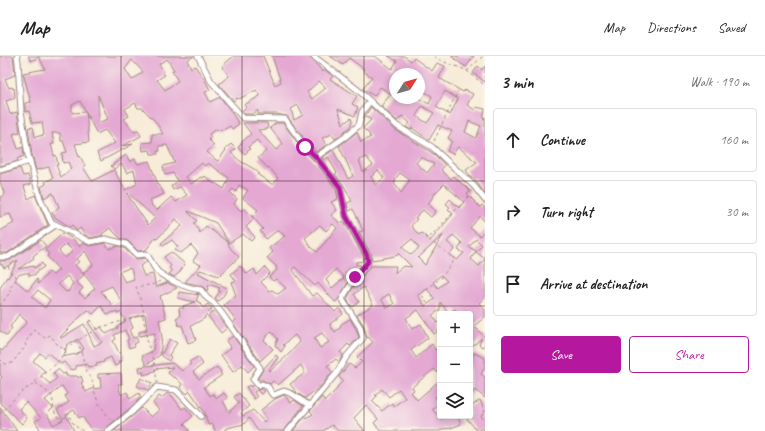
<!DOCTYPE html>
<html lang="en">
<head>
<meta charset="utf-8">
<style>
	body { margin:0; font-family:Caveat,sans-serif; background:#f6f6f6; color:#202124 }
	.controls { position:absolute; right:12px; bottom:12px; display:grid; overflow:hidden; border-radius:4px; box-shadow:0 2px 6px #0003 }
	.controls button { width:36px; height:36px; display:grid; place-items:center; padding:0; border:0; border-bottom:1px solid #e0e0e0; background:#fff; color:#202124; font:20px sans-serif }
	.compass { position:absolute; left:389px; top:12px; width:36px; height:36px; border-radius:50%; background:#fff; box-shadow:0 2px 6px #0003; rotate:53deg }
	.stop { position:absolute; width:12px; height:12px; margin:-9px; border:3px solid #b5179e; border-radius:50%; background:#fff }
	.stop.end { background:#b5179e; border-color:#fff; box-shadow:0 1px 4px #0008 }
	.list { margin:0; padding:0; list-style:none }
	h2 { display:flex; justify-content:space-between; align-items:center; height:52px; margin:0; padding:0 16px; font-size:17px }
	h2 small { font-size:13px; font-weight:400; color:#757577 }
	.list li { display:grid; grid-template-columns:26px 1fr auto; gap:12px; align-items:center; box-sizing:border-box; height:64px; margin:0 8px 8px; padding:0 8px; border:1px solid #e0e0e0; border-radius:4px }
	.list b { display:block; font-size:15px; white-space:nowrap }
	.list em { font-size:13px; font-style:normal; color:#757577 }
	.actions { display:flex; gap:8px; padding:12px 16px }
	.actions a { flex:1; padding:9px 0; border:1px solid #b5179e; border-radius:4px; text-align:center; font-size:14px; color:#b5179e }
	.actions .main { background:#b5179e; color:#fff }
	.icon { flex:none; width:22px; height:22px; fill:none; stroke:currentColor; stroke-width:2; stroke-linecap:round; stroke-linejoin:round }
	.map { position:relative; flex:none; width:485px; height:375px; overflow:hidden }
	header { display:flex; align-items:center; gap:24px; box-sizing:border-box; height:56px; padding:0 20px; background:#fff; border-bottom:1px solid #e0e0e0 }
	header strong { font-size:19px }
	nav { display:flex; gap:22px; margin-inline-start:auto; font-size:14px }
	main { display:flex }
	aside { flex:1; background:#fff }
	.map>svg:first-child { display:block }
	.building { fill:#e4a8d3; fill-rule:evenodd }
	.lines { fill:none; stroke-linecap:round; stroke-linejoin:round }
	.street-casing { stroke:#a08682; stroke-width:7 }
	.path { stroke:#a08682; stroke-width:1; stroke-dasharray:3 3; stroke-linecap:butt }
	.street { stroke:#fff; stroke-width:5 }
	.route { stroke:#b5179e; stroke-width:5 }
	.grid { fill:none; stroke:#4a1f2b; stroke-width:1; stroke-opacity:0.55 }
</style>
</head>
<body>
<header>
<strong>Map</strong>
<nav><a>Map</a><a>Directions</a><a>Saved</a></nav>
</header>
<main>
<div class="map">
<svg width="485" height="375" viewBox="0 0 485 375">
	<rect width="100%" height="100%" fill="#fbf7ec"/>
	<filter id="ink" filterUnits="userSpaceOnUse"><feTurbulence type="fractalNoise" baseFrequency=".025" numOctaves="2"/><feDisplacementMap in="SourceGraphic" scale="8" xChannelSelector="R" yChannelSelector="G"/><feConvolveMatrix kernelMatrix="1 2 1 2 8 2 1 2 1" color-interpolation-filters="sRGB"/></filter>
	<filter id="wash" filterUnits="userSpaceOnUse"><feTurbulence type="fractalNoise" baseFrequency=".012" numOctaves="4" result="noise"/><feDisplacementMap in="SourceGraphic" scale="16" xChannelSelector="R" yChannelSelector="G"/><feGaussianBlur stdDeviation="0.9" result="paint"/><feColorMatrix in="noise" values="0 0 0 0 0 0 0 0 0 0 0 0 0 0 0 0 0 1.4 0 .05"/><feComposite in="paint" operator="in"/></filter>
	<g filter="url(#wash)">
		<rect width="100%" height="100%" fill="#f7ecd8"/>
		<g id="blocks">
			<!-- building -->
			<g class="building">
				<path d="M0,0h13l2,19 -10,4 4,9 3,-1 1,2 1,-1 1,10 -9,3 4,13 7,-2 3,20 -7,2 5,15 5,-2 1,9 -7,3 1,2 -18,5z"/>
				<path d="M28,0h166l-7,4 4,8 4,-2 10,14 5,10 -5,2 5,10 10,-5 10,13 9,14 -7,5 -2,-3 -7,4 -1,-1 -4,2 -1,-2 -8,5 2,3 -3,2 6,6 -7,7 9,8 2,1 8,-11 -1,-1 6,-5 5,5 -5,4 9,8 14,8 5,4 -2,1 16,11 5,-7 -9,-11 -1,1 -10,-10 8,-7 -9,-11 -9,7 2,2 -5,5 -7,-6 5,-7 8,-7 -8,-11h24l1,6 -10,1 18,20 7,-6 -13,-16 6,-5h7l19,26 15,15 19,25 2,10 -7,3 6,8 -6,5 10,9 2,-3 2,2 18,33 1,5 -8,1v3h5l-13,17 -10,18 -3,2 -17,-19 -3,3 -20,-19 -3,2 20,27 5,-3 18,19 4,-4 4,6 -13,10 2,5h1l2,3 6,-5 -1,-2 10,-6 6,10 3,8 -9,9 -2,-2 -8,8 3,3 -4,7 -3,-3 -9,7 5,6 -11,14 -16,12 -8,-5 -7,-9 15,-11 -4,-8 -23,20 -5,-4 -3,3 -7,-4h-3l-2,-2 6,-10 12,-13 2,2 -9,13 1,1 19,-17 11,-12 -5,-7 -12,10 2,1 -4,6 -6,-7 3,-6 -7,-8 -7,9 9,9 -13,12 -27,-38 3,-3 -9,-12h-1l-2,-3 12,-10 -5,-13 5,-1 -5,-7 9,-8 7,8 7,-5 3,6 8,-8 5,6 -9,9 8,9 3,-1 6,4 8,-6 -10,-9 -3,2 -4,-4 8,-7 -1,-4 -9,-8 6,-6 -4,-4 16,-12 -7,-6 -12,9 -6,-8 3,-2 -11,-13 6,-6 -15,-12 5,-8 -9,-5 -3,7 -3,-3 -3,3 7,7 -3,5 7,7 3,-3 10,11 -8,8 9,10 -4,4 -8,-7 -14,9 -13,-20 -28,-12v1l9,9 -3,2 6,10 6,-7 23,17 -1,1 3,5 8,8 -20,19 -19,-6 -2,3 29,15 -3,7 -6,6 -3,-3 5,-7 -2,-1 2,-2 -9,-3h-2l-2,6 -5,-5 -17,-4 16,-17 -8,-4 5,-8 -7,-8 -10,8 -7,-3 4,-3 -6,-7 -9,6 -2,-3 21,-17 -6,-7 -19,20 -1,-2 -10,13 -8,1 -10,-10 -8,-3 -10,-10 -8,6 1,1 -12,3 -6,-3 -5,-7 -3,3 -5,-6 -2,2 -14,-9 -4,-5 7,-6 -6,-14 -9,5 -3,-11 5,-3 -1,-2 8,-4 -4,-11 -13,3 -4,-16 -4,-26 5,-1 2,10 9,-2 -2,-13 -10,1 -3,-12 -4,1v-9l6,-1 -8,-29 22,-4 -6,-12 -8,4zM167,3l7,11 -2,1 6,10 -13,9 -8,-10 8,-5 -2,-2 1,-1 -5,-8zM132,4l11,12 -11,8 -7,-11zM98,39l10,24 -10,4zM80,45l17,33 8,-4 10,13 -18,10 4,8 32,-17 -11,2 19,-10 -3,-6 -4,2 -10,-13 5,-3 -4,-7 10,-6 3,5h4l14,14 7,12h-11v8l-10,1 1,8 7,-1 1,4h7l-1,-3h3l-1,-5 8,-1 8,18 -12,3 2,9 8,-2 5,8 -7,5 2,4 7,-3 7,8 -11,7 -5,-5 -14,13 -5,-4 -2,-6 14,-6 -4,-8 -1,1 -10,-26 -11,3 -3,-5 -5,3 -4,-7 -15,11 3,3 8,-5 5,9 7,-3 3,14 -12,6 -11,-20 -22,11 -9,-14 2,-1 -5,-10 -1,1 -4,-13 14,-2 -3,-30 -14,1v-8zM52,77h8l1,8h2l4,11 -5,1 1,10 5,-1 3,7 -10,8 -5,-12h2l-2,-10 -2,1 -3,-12h3zM202,107l3,3 3,-3 21,15 -5,11 -9,-6 -1,1 -9,-8 -2,2 -2,-1 -10,7 -5,-7zM128,137l27,25 -7,7 -21,-31zM333,168l4,4 -20,24 -6,-5 -6,-9 15,-13 6,6zM336,213l8,9 -12,10 -6,-8zM322,277l7,9 -9,6 -6,-10z"/>
				<path d="M234,0h29l12,29 6,-3 -9,-26h37l14,16 2,-2 8,6 -3,3 27,17 -5,8 6,3 -3,9 -17,-7 5,15 8,-6 1,4 -2,5 -15,12 -3,-5 -10,4 4,7 -10,7 -6,-8h-2l-21,-28 -11,-2h-18v-4l-5,4h-8l-3,-3 4,-4 -2,-2 16,-9 -4,-6 -17,9 -2,-1 -3,3 -15,-17 10,-8 -7,-10zM319,25l7,7 -14,11 -5,-7zM298,49l5,10 -9,5 -3,-11z"/>
				<path d="M330,0h45l17,13 5,-8 -9,-5h16l7,5 3,-3 18,13 5,-8 8,3 -6,12 24,14 2,-2 8,4 -6,11 8,5 1,-3 9,2 -2,10h1l1,-2v77l-11,-16h-3l-5,-8 11,-8 -6,-4v-1l-13,-10 -5,7 -6,-3 5,-10 -4,-3 4,-7 -14,-6 -9,15 -17,-12 -1,2 -5,-3 4,-4 -8,-7 -5,5 -16,-15 10,-12 -11,-7 -6,9 -11,-7 9,-12 -9,-6 1,-2 -15,-11 -6,7zM406,12l7,6h6v4l6,5 -4,7 11,6 -3,8 -11,-6h-23v-24h7zM445,35l13,8 -8,16 -14,-8zM422,50l12,7 -7,10 -11,-7zM469,65l12,5 -5,12 -11,-6z"/>
				<path d="M451,0h23l-8,11 -6,-4z"/>
				<path d="M478,10l4,4 3,-4v16l-12,-9z"/>
				<path d="M371,51l23,22 40,25 11,11 -4,5 10,9 3,-3 9,9h1l6,6 -3,3 13,13 2,-2 3,3v14l-5,-6 -10,12 10,8 5,-6v67l-6,6 6,7v7l-11,9 10,10 1,-2v11l-3,2 -3,-3 3,-6 -12,10v-25l3,-2 -3,-3v-4h-11l-4,-5 -6,4 -9,-11v8l-8,5 6,8 2,-2v9l-6,4 -16,-24 -12,8 6,11 9,-5 7,14 -17,12 5,8 16,-14 3,6 5,-4v29l-6,-6 -22,18 2,3 -3,2 6,8 23,-20v12l-5,5 4,6 -7,6 9,10 7,-3h9l4,8 -10,4 -6,1v-1l-5,3h-59l-7,-8 4,-4 -12,-14 -12,13 11,13h-27l-6,-6 -9,6h-30l9,-11 11,-6 -3,-3 12,-14 3,4 13,-13 -1,-1 6,-6 -4,-4 10,-13 6,4 7,-6 -5,-5 16,-15 -5,-5 -1,1 -3,-12 -7,-11 16,-10 -9,-18 -10,7 5,8 -6,5 -3,-3 -3,-5 7,-13 17,-20h25l-1,7 8,-7 9,1 -14,-14v2l-8,2 -18,3 -1,-7 -12,-21 4,-1 -5,-12 -5,-10 -4,2 -2,-8 5,-2 -9,-17 -8,-10 2,-1 -9,-16 -4,3 -2,-2 11,-8 15,29 5,-3 -14,-30 18,-14 4,10 10,-5 -2,-1 1,-1 -7,-7 8,-8 -6,-4zM366,101l7,8 -10,7 -4,-12zM421,101l13,7 -7,9 -11,-10zM378,114l6,8 -8,7 -5,-8zM400,117l10,7 -9,13 -7,-10 2,-3 -1,-1zM444,128l20,18 -5,6 -9,-9 -4,5 4,3 -2,2 5,5 -23,27 -7,-7 -2,-1 -2,2 -8,-9 6,-7 -2,-1 8,-8 8,7 5,-6 -8,-7 8,-12zM443,179l-18,30 -7,-7zM453,179l9,8 -4,7 6,3 -7,7 -8,-5 6,-6 -8,-7zM412,183l7,9 -8,7 -9,-8zM476,183l6,6 -6,7 9,7 -6,7 -8,-7 5,-8 -7,-4zM441,219l6,6 -9,7 -5,-6zM427,233l8,10 -10,7 -7,-11zM389,238l5,10 -7,4 -6,-9zM382,333l7,8 10,-8 6,9 -11,8 -2,-3 -10,8 -10,-10 5,-5 -2,-1z"/>
				<path d="M20,112l3,8 5,-1 3,9 -7,2 4,13 7,-4 13,30 -41,28h-7v-22l14,-8 -4,-9 -10,3v-20l5,-2 -5,-13v-8z"/>
				<path d="M63,177l10,6 6,7 4,-3 7,3 15,-3 4,6 8,-3 7,2 11,11 10,-1 2,4 -7,4 4,10 9,-2 3,13 11,-4 -1,-1 11,6 -17,8 6,22 -7,2 3,17 -2,18 -14,10 -4,-9 11,-5 2,-18 -16,3v-4l8,-2 -2,-16 -16,4 4,10 -4,2 4,8 3,-1 2,5 -4,2 1,2 -6,2 -2,-8 2,-1 -4,-9 -11,5 2,4 -3,2 6,12 1,-1 2,4v5l-4,1 1,2 -4,2 -4,-9 -7,3v2l-8,2 1,2 -9,1 -1,-3 -11,2v3l-5,1 -7,-8 -3,2 -13,-11 -3,4 -5,-4 -7,8 12,10 -4,5 9,8 7,-6 -4,-5 5,-4 5,5 3,-1v3h11l1,2 3,-2 2,6 -2,1 5,9 6,-3 9,-1 -1,-10h-2v-4l23,-1 1,11h-4l3,11 6,-3 3,7 9,-6 2,4 -11,11 -24,20 -2,3h-12l-10,-15 -3,2 -5,-8 -8,5 8,16h-33l-6,-10 6,-3 -15,-16 -7,7 8,9 -5,6 -22,-21v-23l2,-3 -2,-2v-26l2,2 25,-29 -8,-8 -9,13 2,1 -5,8 -7,-5v-43l7,-11 1,1 10,-18 -14,8 -2,-4 -2,1v-4l10,-1 31,-20 5,6 -13,10 1,2 -16,11 16,-3v2l8,-5 2,4 -8,5v2l-7,2v-3h-4l-7,2 -3,5 13,11 9,-12 1,5 11,-12 4,3 6,-5 -12,-14 2,-2 -4,-4zM66,188l7,7 -8,7 -6,-7zM85,195l8,14 -10,8 12,15 -10,10 -6,-5 4,-5 -7,-6 8,-7 -9,-10 4,-3 -2,-2v-1zM129,212l2,1 3,10 -9,3 -6,-10zM67,220l6,7 -5,9 -1,-1 -1,1 -8,-8zM112,230l8,13 -8,6 -11,-14zM38,234l12,10 -5,8 -13,-11zM101,250l7,9 5,-3v1l3,-2 2,3 2,-2 6,9 -8,5v2l-12,6 -5,-7 -4,3 -6,-10 -3,2 14,20 -8,4 -10,-22 -23,14 -1,-1 21,-21 7,-6 5,4zM78,283l6,10 -2,1 1,1 -6,2v1l-16,3 5,-6 -2,-2 3,-3 -1,-1zM62,330l5,8 -2,2 4,6 -12,8 6,10 -10,5 -6,-11 6,-6 -8,-8z"/>
				<path d="M171,196l14,12 -6,9 -5,4 -5,-3 3,-3 -3,-3 2,-2 -7,-9z"/>
				<path d="M179,236l20,3 -3,-2 3,1 -3,7h2l5,7 5,-4 4,5 -8,8 1,1 -14,8 5,14 -8,3 -6,-18 -3,1 -3,-8 4,-2 -1,-8h5l-1,-2 12,-4 -17,-4z"/>
				<path d="M214,255l13,17 -6,5 -13,-17z"/>
				<path d="M233,280l21,30 -6,6 -6,-7 -9,7 -12,-17 10,-7 -5,-7z"/>
				<path d="M170,283l7,4 -8,12 2,2 -2,4 -8,-6z"/>
				<path d="M474,297l11,5v9l-4,7 4,3v21l-10,-8 -5,6v-36z"/>
				<path d="M198,301l5,7 -10,8 6,7 18,-12 4,5 -1,1 2,2 -18,12 6,9 3,-2 4,4 7,-5 4,5 -5,3 6,11 10,-9 -5,-6 5,-4 10,13 -8,7 2,3 10,-6 11,12 3,-3 -6,-9 14,-11 9,-4 7,8 3,-3 9,6 -19,25h-26l-9,-13 -5,6 -13,3 -6,2v2h-10l-2,-7 -5,1 -3,-12 -15,-22 -3,3 -7,-7 2,-3 -7,-7 -1,1 -6,-5 5,-6 -18,2v2l-4,1v1l-8,2 1,-3 -4,1 -1,-6 33,-4 10,8 9,-7 -2,-2z"/>
				<path d="M141,322l11,5 -4,7 -11,-4z"/>
				<path d="M250,329l1,2 2,-2 5,5 4,-1 3,2 -4,3 -4,-4 -3,2 3,5 -3,2 -8,-12z"/>
				<path d="M167,337l5,3 10,13 3,-2 8,9 -9,8 6,7h-76l28,-23 9,9 8,-7 -6,-7 6,-7 3,2z"/>
				<path d="M480,344l5,12 -4,4 4,5v10l-3,-3 -5,3 -12,-15h5v-9z"/>
				<path d="M0,351l17,24h-17z"/>
			</g>
		</g>
	</g>
	<g filter="url(#ink)">
		<use href="#blocks" fill-opacity="0" stroke="#a08682" stroke-width="1"/>
		<g class="lines">
			<!-- street casing -->
			<g class="street-casing">
				<g id="street">
					<path d="M17,0l1,6 3,49 7,44 12,43 11,24 39,20 15,-3 21,5 11,11 9,-1c5,5 7,13 12,18 12,9 29,16 43,18l6,8 7,5 9,12 37,53 -7,11 6,7 3,-2 6,3 4,7 2,1 10,-4 8,3 18,12"/>
					<path d="M198,0l13,25 32,37 42,1 20,28 11,10 24,30 6,29 21,39 1,8 -17,21 -9,15 18,28 3,11 -16,18 -11,18 -48,57"/>
					<path d="M313,0l45,34 39,36 35,21 42,39 11,14"/>
					<path d="M316,101l29,-20 14,-12 3,-13 8,-11"/>
					<path d="M0,114l30,-9"/>
					<path d="M0,201h8l46,-31 -2,-3"/>
					<path d="M108,375l25,-20 24,-24 19,3 25,26"/>
				</g>
			</g>
			<!-- path -->
			<g class="path">
				<path d="M434,0c10,8 22,9 33,15 6,4 11,10 18,14"/>
				<path d="M467,15l16,-15"/>
				<path d="M434,85l24,-50"/>
				<path d="M427,247l-6,-9 21,-17 13,-18 -27,-20 40,-42 4,-7"/>
				<path d="M0,250l11,-15 -2,-2 8,-10 -2,-4 -4,-2 -4,-10"/>
				<path d="M143,260l5,29 6,15 3,23"/>
				<path d="M77,285c7,12 6,30 15,38l2,11 4,12 14,20"/>
				<path d="M0,303l5,5 7,-1 14,-17 -1,-3 9,-13 11,8 5,-3 7,9 8,6 7,-6 26,-16 45,-13 1,-2 -4,-15 -4,-11 19,-3 5,-3"/>
				<path d="M36,327l16,13c2,7 0,19 8,22 3,0 7,-1 10,-1 3,8 6,10 13,14"/>
				<path d="M0,358l17,-18 10,-8h2l17,-16 10,-8 10,-12 -1,-2"/>
			</g>
			<!-- street -->
			<use href="#street" class="street"/>
		</g>
	</g>
	<g class="lines" filter="url(#ink)">
		<!-- route -->
		<path class="route" d="M305,91l11,10 24,30 6,29 21,39 1,7 -13,15"/>
	</g>
	<!-- grid -->
	<path class="grid" d="M121,0v375M242,0v375M364,0v375M0,125h485M0,250h485"/>
</svg>
<div class="controls">
<button>+</button>
<button>−</button>
<button><svg class="icon" aria-label="layers" viewBox="0 0 24 24"><path d="M12 4l9 5-9 5-9-5zM3 14l9 5 9-5"/></svg></button>
</div>
<svg class="compass" viewBox="-18 -18 36 36"><path d="M0-13l5 13h-10z" fill="#e53935"/><path d="M0 13l5-13h-10z" fill="#757577"/></svg>
<div class="stop" style="left:305px;top:91px"></div>
<div class="stop end" style="left:355px;top:221px"></div>
</div>
<aside>
<h2>3 min<small>Walk · 190 m</small></h2>
<ul class="list">
<li><svg class="icon" aria-label="ahead" viewBox="0 0 24 24"><path d="M12 20V5M6 11l6-6 6 6"/></svg><div><b>Continue</b></div><em>160 m</em></li>
<li><svg class="icon" aria-label="right" viewBox="0 0 24 24"><path d="M7 20v-9h11M14 6l5 5-5 5"/></svg><div><b>Turn right</b></div><em>30 m</em></li>
<li><svg class="icon" aria-label="arrive" viewBox="0 0 24 24"><path d="M6 21V4h12l-3 4 3 4H6"/></svg><div><b>Arrive at destination</b></div></li>
</ul>
<div class="actions"><a class="main">Save</a><a>Share</a></div>
</aside>
</main>
</body>
</html>
